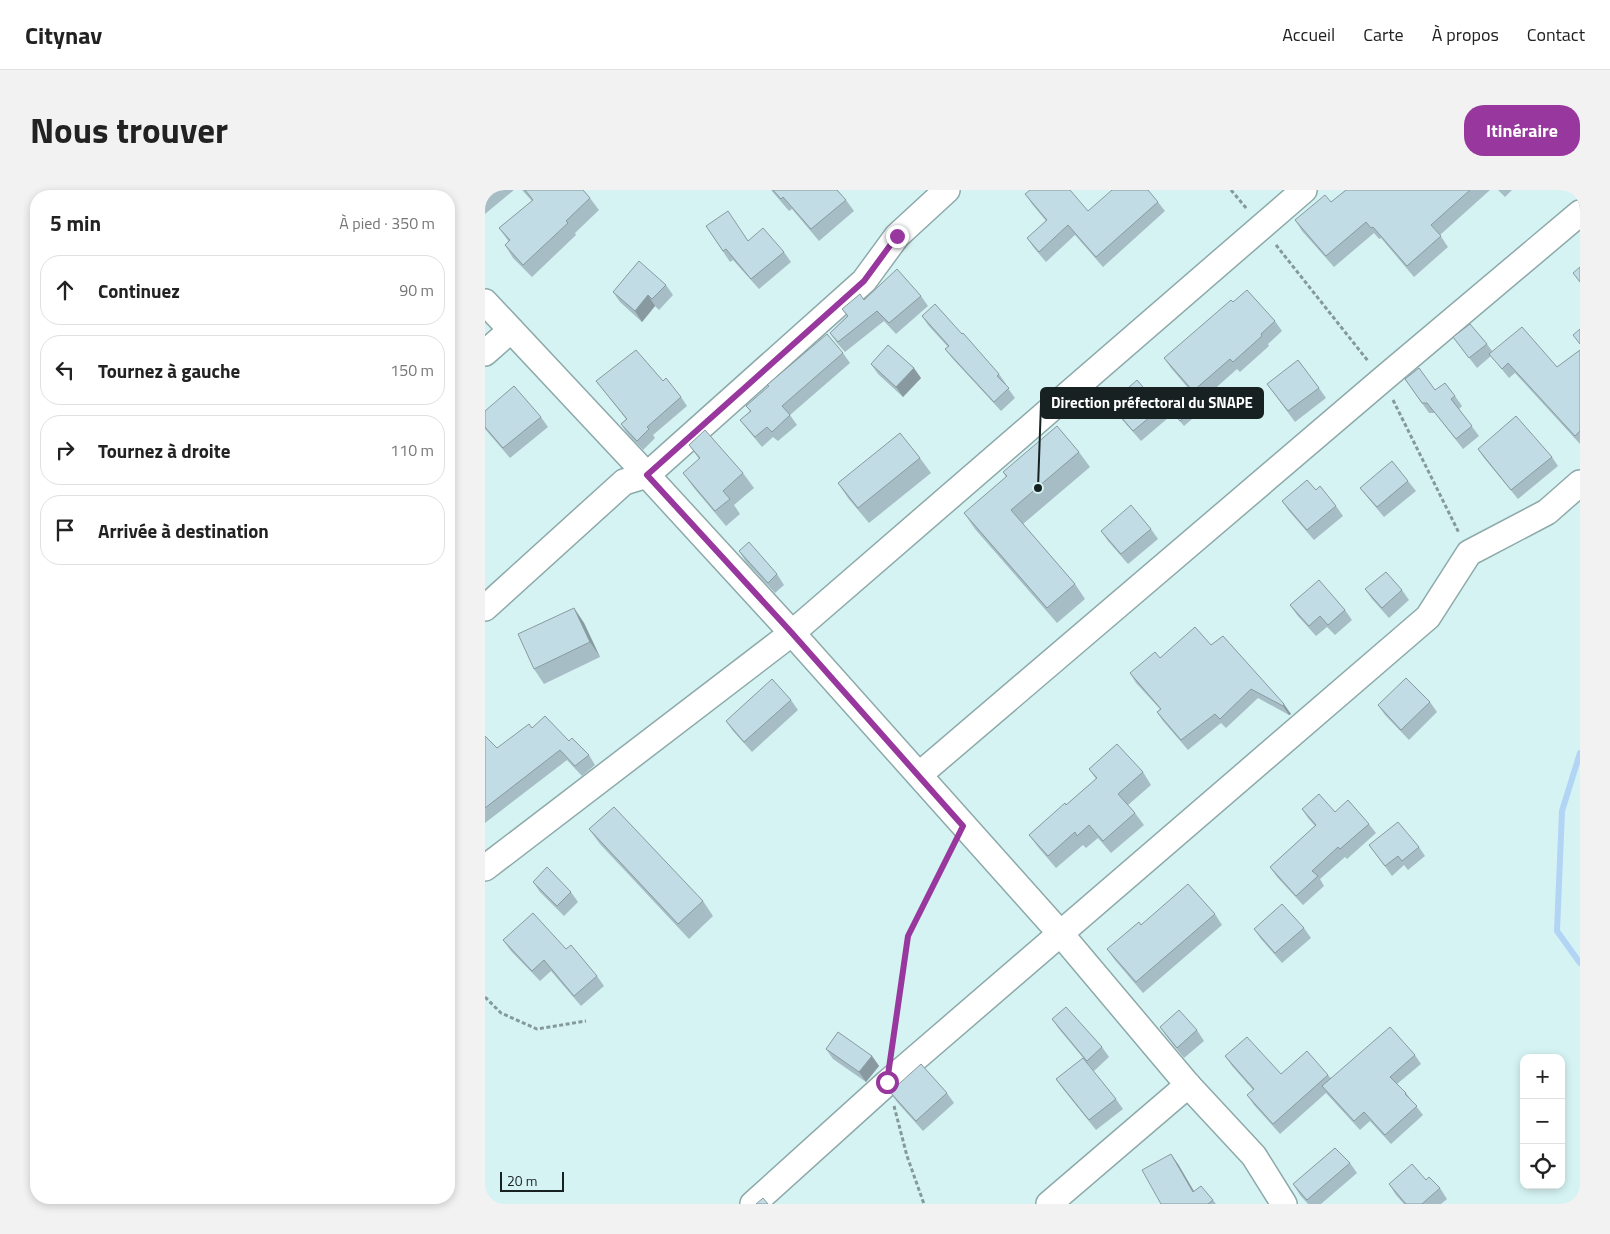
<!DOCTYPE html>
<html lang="fr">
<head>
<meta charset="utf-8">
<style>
	body { margin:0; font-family:"Titillium Web",sans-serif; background:#f2f2f2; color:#222 }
	.controls { position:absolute; right:15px; bottom:15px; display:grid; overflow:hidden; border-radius:10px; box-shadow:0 2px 8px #0003 }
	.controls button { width:45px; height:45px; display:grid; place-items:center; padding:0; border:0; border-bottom:1px solid #e0e0e0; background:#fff; color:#222; font:25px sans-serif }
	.scale { position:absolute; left:15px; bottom:12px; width:64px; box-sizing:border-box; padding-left:5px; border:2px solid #172121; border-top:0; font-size:14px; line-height:18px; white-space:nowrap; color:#172121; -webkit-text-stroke:4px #d6f3f3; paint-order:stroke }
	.stop { position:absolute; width:15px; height:15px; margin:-11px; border:4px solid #98379e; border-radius:50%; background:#fff }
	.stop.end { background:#98379e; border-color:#fff; box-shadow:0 1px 5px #0008 }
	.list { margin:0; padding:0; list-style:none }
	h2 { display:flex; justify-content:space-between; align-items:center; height:65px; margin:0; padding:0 20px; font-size:21px }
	h2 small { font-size:16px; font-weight:400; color:#767676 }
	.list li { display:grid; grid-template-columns:32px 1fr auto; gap:15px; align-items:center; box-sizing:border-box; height:70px; margin:0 10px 10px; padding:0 10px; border:1px solid #e0e0e0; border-radius:20px }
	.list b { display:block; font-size:19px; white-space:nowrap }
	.list em { font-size:16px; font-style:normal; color:#767676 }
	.icon { flex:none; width:28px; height:28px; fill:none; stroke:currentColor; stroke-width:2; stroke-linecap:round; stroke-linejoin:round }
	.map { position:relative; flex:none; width:1095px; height:1014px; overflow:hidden; border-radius:20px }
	header { display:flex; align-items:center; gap:30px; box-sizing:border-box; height:70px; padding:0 25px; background:#fff; border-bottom:1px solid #e0e0e0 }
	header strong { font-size:24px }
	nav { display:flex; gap:28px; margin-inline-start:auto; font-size:18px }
	.intro { display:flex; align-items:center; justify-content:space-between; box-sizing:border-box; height:120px; padding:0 30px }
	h1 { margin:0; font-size:35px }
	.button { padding:12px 22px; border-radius:20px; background:#98379e; color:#fff; font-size:18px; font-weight:700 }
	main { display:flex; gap:30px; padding:0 30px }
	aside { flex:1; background:#fff; border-radius:20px; box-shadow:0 2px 8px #0003 }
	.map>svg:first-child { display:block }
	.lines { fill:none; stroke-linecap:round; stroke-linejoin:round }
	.stream { stroke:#b2d4f5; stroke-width:6 }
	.minor-casing { stroke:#8ea9a9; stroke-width:28 }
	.path { stroke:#849999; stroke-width:3; stroke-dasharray:4 2.5; stroke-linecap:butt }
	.minor { stroke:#fff; stroke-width:25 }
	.wall { fill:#a7bdc5 }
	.shaded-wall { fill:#889aa0 }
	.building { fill:#c2dce5; stroke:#889aa0 }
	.route { stroke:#98379e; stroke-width:6 }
	.leader { fill:none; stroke:#172121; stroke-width:2 }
	.callout-dot { fill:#172121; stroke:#d6f3f3; stroke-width:2 }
	.callout { fill:#172121; stroke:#172121; stroke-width:2 }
	.callout-label { font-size:15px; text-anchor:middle; font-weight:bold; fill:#fff }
</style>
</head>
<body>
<header>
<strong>Citynav</strong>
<nav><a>Accueil</a><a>Carte</a><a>À propos</a><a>Contact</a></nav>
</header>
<div class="intro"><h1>Nous trouver</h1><a class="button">Itinéraire</a></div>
<main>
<aside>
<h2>5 min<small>À pied · 350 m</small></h2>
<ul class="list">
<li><svg class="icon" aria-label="ahead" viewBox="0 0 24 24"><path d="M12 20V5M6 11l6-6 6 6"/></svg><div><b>Continuez</b></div><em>90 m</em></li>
<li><svg class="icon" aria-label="left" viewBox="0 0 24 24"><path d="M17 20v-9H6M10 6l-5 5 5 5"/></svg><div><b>Tournez à gauche</b></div><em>150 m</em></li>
<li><svg class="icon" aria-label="right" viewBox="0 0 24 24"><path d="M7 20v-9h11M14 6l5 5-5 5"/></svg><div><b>Tournez à droite</b></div><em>110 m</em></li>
<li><svg class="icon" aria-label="arrive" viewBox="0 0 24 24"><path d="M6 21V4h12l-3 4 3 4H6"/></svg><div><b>Arrivée à destination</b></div></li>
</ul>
</aside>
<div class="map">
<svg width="1095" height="1014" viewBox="0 0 1095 1014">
	<rect width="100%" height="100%" fill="#d6f3f3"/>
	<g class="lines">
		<!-- stream -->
		<path class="stream" d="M1095,563l-18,58 -5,120 23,32"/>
		<!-- minor casing -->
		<g class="minor-casing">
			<g id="minor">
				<path d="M0,112l162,173 145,158 268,300 128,152 66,71 30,48"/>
				<path d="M0,163l26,-23"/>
				<path d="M0,418l139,-126 23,-7 217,-194 33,-45 50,-46"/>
				<path d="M434,585l464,-396 197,-166"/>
				<path d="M0,678l307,-235 512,-443"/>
				<path d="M268,1014l135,-122 540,-465 41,-64 78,-41 33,-29"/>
				<path d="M564,1014l139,-119"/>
			</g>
		</g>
		<!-- path -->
		<g class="path">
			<path d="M746,0l16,19"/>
			<path d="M791,55l92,116"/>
			<path d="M908,210l66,133"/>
			<path d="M0,807l16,16 36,16 49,-8"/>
			<path d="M407,858l16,-112 45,-90"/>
			<path d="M409,916l13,50 17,48"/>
		</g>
		<!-- minor -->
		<use href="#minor" class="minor"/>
	</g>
	<!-- wall -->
	<g class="wall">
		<path d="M0,0h29l-29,24z"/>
		<path d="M37,0h61l7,8 9,12 -24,23 1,2 -44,42 -19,-19 -8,-13 4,-3 -10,-14 33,-27z"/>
		<path d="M286,0h66l9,10 8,11 -35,30 -27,-32 -3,2z"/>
		<path d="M861,0h144l-50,45 8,12 -34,30 -33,-39 -2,1 -5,-6 -40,34 -32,-36 -7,-11 36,-18z"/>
		<path d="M1013,0h14l-7,7z"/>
		<path d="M540,4l63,17 70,-9 7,9 -62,56 -28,-32 -29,27 -12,-14 -7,-10 19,-17 -14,-17z"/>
		<path d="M221,36l78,26 7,10 -32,27 -26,-29 -3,2z"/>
		<path d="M181,95l7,10 -14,15 -4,-4 -13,16 -22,-20 -7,-10z"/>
		<path d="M436,106l7,10 -32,28 -12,-13 -39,31 -8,-9 -7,-10 17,-17 -5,-7 22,-9z"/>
		<path d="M748,112l42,19 7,10 -14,13 1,2 -29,26 -3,-3 -37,33 -29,-34 -7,-10z"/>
		<path d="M437,126l77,58 7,10h-1l10,14 -14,13 -49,-53 -7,-9 3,-2 -20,-22z"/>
		<path d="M968,147l34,7 5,7 65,16 23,-17v94l-65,-71 -6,5 -18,-22 -14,12z"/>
		<path d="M358,163l7,10 -60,52 7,10 -19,16 -5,-4 -11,10 -15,-18 -7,-9 10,-9 -4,-5z"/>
		<path d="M386,174l50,14 -18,19 -25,-23z"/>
		<path d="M920,189l30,11 20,6 7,10 -3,3 20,27 -16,13 -28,-36h-6z"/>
		<path d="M111,191h67l18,16 6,9 -34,29 2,3 -12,12 -16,-17 -6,-9 5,-5z"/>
		<path d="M782,194l52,4 7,10 -31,24z"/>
		<path d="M625,214l51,4 7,10 -27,23 -24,-27z"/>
		<path d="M681,215l28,4 4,5 -14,12z"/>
		<path d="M0,221l56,6 7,10 -38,31 -25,-29z"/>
		<path d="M204,255l54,28 11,15 -20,17 6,9 -14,12 -32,-38 -11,-15 16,-14z"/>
		<path d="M993,259l74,8 6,9 -40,33 -34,-41z"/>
		<path d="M594,262l11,15 -67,57 52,60 10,15 -28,24 -82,-94 -11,-16 42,-36 -3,-5z"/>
		<path d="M435,268l11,15 -62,50 -21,-25 -10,-15z"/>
		<path d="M923,291l8,10 -32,26 -16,-19 -8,-10z"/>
		<path d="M831,300l20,16 7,10 -29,24 -25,-29 -7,-10z"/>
		<path d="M666,339l7,10 -30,25 -20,-23 -7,-10z"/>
		<path d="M254,361l38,23 7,11 -9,8 -29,-31z"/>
		<path d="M880,399l37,1 7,10 -20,18 -17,-19z"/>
		<path d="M805,415l55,5 7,10 -17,15 -8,-8 -11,9 -19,-21z"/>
		<path d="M89,418l10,15 16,34 -56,27 -10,-15z"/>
		<path d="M738,446l68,78 -2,1 -31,-17 -32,30 -5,-5 -33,27 -25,-29 -6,-9 3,-3 -24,-26 -6,-10 30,-15 51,-13z"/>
		<path d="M306,510l7,10 -46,42 -19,-21 -7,-10z"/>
		<path d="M945,512l7,10 -28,28 -24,-25 -7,-10z"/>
		<path d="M47,538l37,13 20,14 6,10 -13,11 -15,-16 -82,63v-87l12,12z"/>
		<path d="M604,579l54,3 8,13 -23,20 7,8 9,12 -33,28 -13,-15 -12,10 -3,-3 -27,23 -18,-21 -9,-12 37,-30 30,-26z"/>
		<path d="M817,619l33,3 34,12 7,9 -29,26 -2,-2 -25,22 4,7 -21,19 -26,-28 -7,-10 45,-41 -7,-8z"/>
		<path d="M104,639l114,72 10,15 -24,23 -89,-95z"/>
		<path d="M884,655l50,2 6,9 -17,14 -4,-5 -12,11z"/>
		<path d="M48,692l38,10 7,10 -14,14 -24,-24z"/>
		<path d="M730,724l7,11 -79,68 -29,-34 -7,-10 34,-24z"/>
		<path d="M819,738l7,10 -29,25 -21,-24 -7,-10z"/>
		<path d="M18,750l63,9 31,27 7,10 -23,20 -30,-35 -11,10 -29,-30z"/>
		<path d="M567,829l50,28 7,10 -15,14 -35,-42z"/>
		<path d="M675,837l37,3 7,11 -20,17 -17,-21z"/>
		<path d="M341,859l46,7 7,10 -13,16 -33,-23z"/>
		<path d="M930,865l6,9 -24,20 9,9 17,22 -32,29 -21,-23 -10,9 -34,-37 -46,41 -26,-29 -7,-10 6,-5 -21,-24 -7,-10 56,18 47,1 3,3z"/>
		<path d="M571,889l60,20 7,10 -27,21 -33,-41z"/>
		<path d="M405,902l57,1 7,10 -31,28 -26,-29z"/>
		<path d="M865,973l7,10 -36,31h-13l-8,-9 -7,-11z"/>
		<path d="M693,974l16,27 19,9 3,4h-55z"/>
		<path d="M941,990l14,8 7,11 -6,5h-37l-8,-9 -7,-11z"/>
	</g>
	<!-- shaded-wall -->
	<g class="shaded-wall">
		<path d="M163,105l7,11 -13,16 -7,-11z"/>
		<path d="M429,178l7,10 -18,19 -7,-10z"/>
		<path d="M89,418l10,15 16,34 -10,-15z"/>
		<path d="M799,514l7,10 -2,1 -6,-9z"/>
		<path d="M387,866l7,10 -13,16 -7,-10z"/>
		<path d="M686,964l7,10 22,38 -7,-10z"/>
	</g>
	<!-- building -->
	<g class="building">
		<path d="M0,0h6l-6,5z"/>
		<path d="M40,0h58l7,8 -24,23 2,2 -45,42 -18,-20 5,-5 -11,-12 34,-28z"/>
		<path d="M288,0h64l9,10 -35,29 -28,-32 -2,2z"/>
		<path d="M545,0h40l18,21 24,-21h36l10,12 -62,55 -28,-32 -29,27 -12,-14 20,-18 -22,-26z"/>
		<path d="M861,0h124l-39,35 10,11 -34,30 -34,-39 -2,1 -5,-6 -40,34 -31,-36 30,-25 6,7z"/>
		<path d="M243,21l20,30 15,-13 21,24 -33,27 -25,-30 -3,2 -17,-25z"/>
		<path d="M154,71l27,24 -14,14 -4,-4 -13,16 -22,-19z"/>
		<path d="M1095,77v15l-7,-9z"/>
		<path d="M412,79l24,27 -32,27 -12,-12 -39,31 -8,-9 18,-17 -6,-7 18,-15 4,6z"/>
		<path d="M762,100l28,31 -14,13 1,2 -29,26 -3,-3 -37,32 -29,-33 67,-58 2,2z"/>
		<path d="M450,114l27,30 1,-1 36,41 -2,2 12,12 -15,14 -49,-53 4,-3 -27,-30z"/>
		<path d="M985,134l17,20 -18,14 -16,-21z"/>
		<path d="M1037,137l35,40 23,-17v81l-5,5 -67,-73 -6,6 -13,-15z"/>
		<path d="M1095,139v15l-7,-9z"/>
		<path d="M342,144l16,19 -61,53 8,9 -18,17 -5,-5 -12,10 -15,-17 11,-9 -5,-5 23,-20 -2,-1z"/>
		<path d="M403,155l26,23 -18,19 -25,-23z"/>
		<path d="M151,160l27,31 3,-3 15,19 -34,30 2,2 -12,12 -16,-17 6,-5 -31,-38z"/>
		<path d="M813,170l21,28 -31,23 -21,-27z"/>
		<path d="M934,178l16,22 10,-7 10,13 -4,3 21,27 -16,13 -29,-36h-5l-17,-24z"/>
		<path d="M652,190l24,28 -28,23 -23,-27z"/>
		<path d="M29,196l27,31 -38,31 -18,-21v-16z"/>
		<path d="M695,203l14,16 -14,12 -14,-16z"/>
		<path d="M1031,226l36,41 -41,33 -33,-41z"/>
		<path d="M572,236l22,26 -68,58 64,74 -28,24 -83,-95 43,-37 -4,-4z"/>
		<path d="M220,240l38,43 -20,18 7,8 -15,12 -32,-38 17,-15 -11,-13z"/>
		<path d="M415,243l20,25 -62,50 -20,-25z"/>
		<path d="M907,271l16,20 -31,26 -17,-19z"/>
		<path d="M822,290l9,10 4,-4 16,20 -29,24 -25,-29z"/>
		<path d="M646,315l20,24 -30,25 -20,-23z"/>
		<path d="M264,352l28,32 -9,9 -29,-32z"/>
		<path d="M901,382l16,18 -20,18 -17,-19z"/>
		<path d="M834,390l26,30 -17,15 -8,-9 -11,10 -19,-21z"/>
		<path d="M89,418l16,34 -56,27 -16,-35z"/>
		<path d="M710,437l16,18 12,-9 61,68 -1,2 -32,-17 -31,30 -5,-5 -34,26 -24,-28 4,-3 -31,-36 25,-21 5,6z"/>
		<path d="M921,488l24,24 -29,28 -23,-25z"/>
		<path d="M287,489l19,21 -47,42 -18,-21z"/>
		<path d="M60,526l24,25 3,-3 17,17 -14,11 -15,-16 -75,58v-72l12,12 32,-24 3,4z"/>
		<path d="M632,554l26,28 -25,22 17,19 -32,28 -14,-16 -12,11 -2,-4 -27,24 -19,-21 36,-32 1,2 31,-27 -8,-9z"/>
		<path d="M834,604l16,18 13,-12 21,24 -29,25 -2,-2 -26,24 6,5 -22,20 -26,-29 46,-42 -14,-16z"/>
		<path d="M129,617l89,94 -25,23 -89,-95z"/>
		<path d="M913,632l21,25 -17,14 -4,-5 -13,10 -16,-21z"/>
		<path d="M62,677l24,25 -14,14 -24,-24z"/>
		<path d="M703,694l27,30 -79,68 -29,-33 32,-27 2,3z"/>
		<path d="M797,714l22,24 -29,25 -21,-24z"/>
		<path d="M48,723l33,36 5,-4 26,31 -23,20 -30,-36 -12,11 -29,-31z"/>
		<path d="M581,817l36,40 -15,14 -35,-42z"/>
		<path d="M694,820l18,20 -20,18 -17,-21z"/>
		<path d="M905,837l25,28 -25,22 16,16 -1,1 12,12 -32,29 -21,-23 -10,9 -32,-35z"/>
		<path d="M353,842l34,24 -13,16 -33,-23z"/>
		<path d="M762,847l34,37 26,-23 21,24 -55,49 -26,-29 7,-6 -29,-33z"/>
		<path d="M598,868l33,41 -27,21 -33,-41z"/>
		<path d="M436,874l26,29 -31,28 -26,-29z"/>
		<path d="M850,958l15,15 -43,37 -14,-16z"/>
		<path d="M686,964l22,38 8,-6 12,14 -5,4h-47l-19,-34z"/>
		<path d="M927,974l14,16 3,-3 11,11 -18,16h-16l-17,-20z"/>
		<path d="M278,1008l5,6h-12z"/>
	</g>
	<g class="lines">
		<!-- route -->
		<path class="route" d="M402,892l21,-146 55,-110 -172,-194 -144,-157 217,-194 33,-45"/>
	</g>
	<!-- callouts -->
	<path class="leader" d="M553 298L556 213"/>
	<circle class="callout-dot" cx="553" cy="298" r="5"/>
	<rect class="callout" x="556" y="198" width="222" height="30" rx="5"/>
	<g class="callout-label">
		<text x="667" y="218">Direction préfectoral du SNAPE</text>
	</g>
</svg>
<div class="controls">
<button>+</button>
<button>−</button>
<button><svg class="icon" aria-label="locate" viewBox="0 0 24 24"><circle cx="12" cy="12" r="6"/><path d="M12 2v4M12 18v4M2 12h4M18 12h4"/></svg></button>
</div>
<div class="scale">20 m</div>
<div class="stop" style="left:402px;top:892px"></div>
<div class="stop end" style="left:412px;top:46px"></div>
</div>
</main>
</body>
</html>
